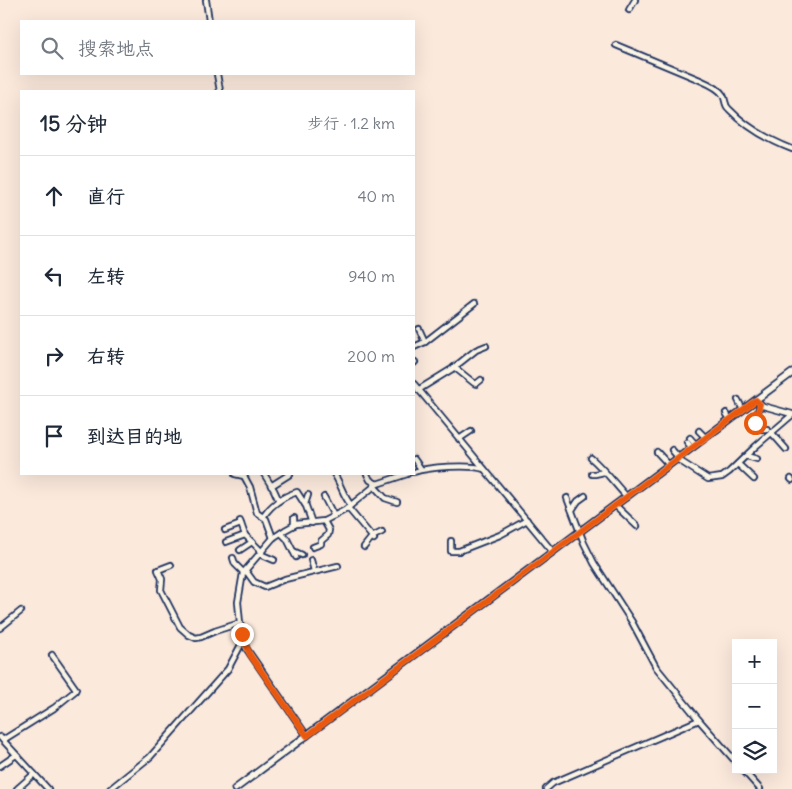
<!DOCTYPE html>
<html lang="zh">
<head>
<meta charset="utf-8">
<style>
	body { margin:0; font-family:Delius,"LXGW WenKai TC",sans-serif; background:#f2f2f3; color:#1f2937 }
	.controls { position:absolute; right:15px; bottom:15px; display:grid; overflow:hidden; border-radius:0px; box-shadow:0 5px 20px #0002 }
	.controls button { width:45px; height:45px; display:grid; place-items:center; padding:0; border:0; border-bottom:1px solid #e0e1e3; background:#fff; color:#1f2937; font:25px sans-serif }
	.stop { position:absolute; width:15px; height:15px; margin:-11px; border:4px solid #ea580c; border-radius:50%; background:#fff }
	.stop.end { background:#ea580c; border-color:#fff; box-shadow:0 1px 5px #0008 }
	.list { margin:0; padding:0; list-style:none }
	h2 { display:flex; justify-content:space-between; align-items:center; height:65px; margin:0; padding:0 20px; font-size:21px }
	h2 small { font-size:16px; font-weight:400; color:#747a83 }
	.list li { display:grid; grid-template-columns:32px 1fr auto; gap:15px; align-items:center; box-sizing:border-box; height:80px; padding:0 20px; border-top:1px solid #e0e1e3 }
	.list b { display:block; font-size:19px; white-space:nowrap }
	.list em { font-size:16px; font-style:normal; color:#747a83 }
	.icon { flex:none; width:28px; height:28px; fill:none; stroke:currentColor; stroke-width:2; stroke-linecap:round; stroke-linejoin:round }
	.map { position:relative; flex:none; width:792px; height:789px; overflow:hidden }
	.search { position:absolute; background:#fff; box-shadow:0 5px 20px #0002; left:20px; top:20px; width:395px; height:55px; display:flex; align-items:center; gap:12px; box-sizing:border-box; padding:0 18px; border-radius:0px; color:#747a83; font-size:19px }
	.panel { position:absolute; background:#fff; box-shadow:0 5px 20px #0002; left:20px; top:90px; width:395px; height:385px; border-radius:0px }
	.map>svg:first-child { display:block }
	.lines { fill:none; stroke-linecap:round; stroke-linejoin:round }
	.street-casing { stroke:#1b2f5e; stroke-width:8 }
	.secondary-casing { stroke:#1b2f5e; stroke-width:9 }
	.street { stroke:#fcf5e5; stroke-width:4.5 }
	.secondary { stroke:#fcf5e5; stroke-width:5.5 }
	.route { stroke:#ea580c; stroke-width:6 }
</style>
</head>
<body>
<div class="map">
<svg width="792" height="789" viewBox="0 0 792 789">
	<rect width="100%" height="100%" fill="#fbe9dc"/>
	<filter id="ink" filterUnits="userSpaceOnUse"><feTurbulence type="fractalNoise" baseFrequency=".02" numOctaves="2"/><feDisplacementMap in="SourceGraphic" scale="10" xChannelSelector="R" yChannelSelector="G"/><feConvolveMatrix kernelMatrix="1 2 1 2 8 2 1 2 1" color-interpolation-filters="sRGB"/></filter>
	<g filter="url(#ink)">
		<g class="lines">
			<!-- street casing -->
			<g class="street-casing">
				<g id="street">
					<path d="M206,0l3,21"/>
					<path d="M629,10l6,-10"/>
					<path d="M616,45l84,35c7,3 19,8 23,15 3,5 1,10 6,14 17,18 40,31 63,40"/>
					<path d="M217,74l3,17"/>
					<path d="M419,329l6,13"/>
					<path d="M414,347l11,-5 49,-38"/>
					<path d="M414,363l1,-1"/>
					<path d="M454,367l20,16 2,1 5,-4"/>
					<path d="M414,384l139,168"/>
					<path d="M418,390l34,-21 24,-19 10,-4"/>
					<path d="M738,400l5,10"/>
					<path d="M756,400l7,6 29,8"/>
					<path d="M760,404l-5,19 6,6h6"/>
					<path d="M726,413l4,6"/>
					<path d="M699,431l7,7"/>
					<path d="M771,432l15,17"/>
					<path d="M690,438l6,7"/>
					<path d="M459,439l12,-8"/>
					<path d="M687,442l5,6"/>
					<path d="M672,450l7,8"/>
					<path d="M657,452l12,13"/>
					<path d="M746,456l11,3"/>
					<path d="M591,458c13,11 24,26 36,39"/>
					<path d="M414,459l7,10"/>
					<path d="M677,459l31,20 14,-2 7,-5 27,-26 36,-31"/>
					<path d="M738,464l16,15"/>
					<path d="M414,472c14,-5 56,-8 70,-3"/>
					<path d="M235,474l9,2"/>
					<path d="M244,474v2l6,11 7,26 9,6 7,19"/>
					<path d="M264,474l10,16 5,11"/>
					<path d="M334,474c7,10 9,22 17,31"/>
					<path d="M367,474l3,6 7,4"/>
					<path d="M592,474h3l9,-2"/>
					<path d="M791,479l1,1"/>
					<path d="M271,486l19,-12"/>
					<path d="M374,486l11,12 12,4"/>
					<path d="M324,497l10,19"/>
					<path d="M567,498l17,45 10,20 38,59 24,45 43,53 37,42"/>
					<path d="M305,504l3,-9"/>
					<path d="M615,505l22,21"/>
					<path d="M348,508l26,31"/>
					<path d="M572,510l6,-9 7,-5"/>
					<path d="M263,517c8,-12 21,-21 34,-25l9,14 6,17"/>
					<path d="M294,518v7"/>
					<path d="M240,521l5,14 17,17"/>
					<path d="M225,530l16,-6"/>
					<path d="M281,533l6,6 9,18"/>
					<path d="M451,541v10h8l41,-16 27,-15"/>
					<path d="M226,542l19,-7"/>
					<path d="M313,547l8,-3v-3l7,-6 1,-5 -5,-9"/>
					<path d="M364,547l8,-10 10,-5"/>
					<path d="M240,550l12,-8"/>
					<path d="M293,551l9,4"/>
					<path d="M260,554l14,6"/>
					<path d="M233,558l2,6 9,9"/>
					<path d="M311,560l3,11"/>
					<path d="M171,565l-13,5 4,9 -1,11 19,37 9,8 7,3 5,-1 14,-6 25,-8"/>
					<path d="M246,571l8,11 11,5 20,-8 53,-13"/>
					<path d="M0,628l21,-17"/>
					<path d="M307,736l-61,-88 -6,-25 -2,-21 5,-29 30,-35 12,-8 11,-6 28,-3 21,-11 32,-26 30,-10"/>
					<path d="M0,737l48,52"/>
					<path d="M3,740l51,-32 21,-17 1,-2 -24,-34"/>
					<path d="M0,766l16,-11"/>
					<path d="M743,770l17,19"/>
					<path d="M17,789l17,-15"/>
					<path d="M110,789l40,-32 78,-88 15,-28"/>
					<path d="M546,789l7,-6 146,-63"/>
				</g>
			</g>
			<!-- secondary casing -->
			<g class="secondary-casing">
				<path id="secondary" d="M235,789l557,-416"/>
			</g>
			<!-- street -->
			<use href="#street" class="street"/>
			<!-- secondary -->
			<use href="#secondary" class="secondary"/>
		</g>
	</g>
	<g class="lines" filter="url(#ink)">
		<!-- route -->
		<path class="route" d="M242,634l8,21 57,81 449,-336 4,4 -5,19"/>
	</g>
</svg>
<div class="controls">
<button>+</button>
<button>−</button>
<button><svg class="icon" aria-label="layers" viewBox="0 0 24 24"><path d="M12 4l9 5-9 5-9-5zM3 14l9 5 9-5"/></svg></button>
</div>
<div class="stop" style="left:755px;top:423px"></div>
<div class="stop end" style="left:242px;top:634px"></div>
<div class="search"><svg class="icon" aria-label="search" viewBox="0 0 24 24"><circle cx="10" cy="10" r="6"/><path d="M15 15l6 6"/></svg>搜索地点</div>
<section class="panel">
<h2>15 分钟<small>步行 · 1.2 km</small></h2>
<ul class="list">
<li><svg class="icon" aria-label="ahead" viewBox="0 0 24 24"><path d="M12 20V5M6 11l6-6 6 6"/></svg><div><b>直行</b></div><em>40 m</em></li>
<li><svg class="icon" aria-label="left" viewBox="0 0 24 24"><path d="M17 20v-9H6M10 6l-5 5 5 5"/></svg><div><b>左转</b></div><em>940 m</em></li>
<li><svg class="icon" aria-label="right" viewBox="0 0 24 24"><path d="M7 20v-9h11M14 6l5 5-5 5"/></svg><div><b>右转</b></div><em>200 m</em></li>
<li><svg class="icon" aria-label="arrive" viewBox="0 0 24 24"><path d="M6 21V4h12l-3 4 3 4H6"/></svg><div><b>到达目的地</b></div></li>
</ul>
</section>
</div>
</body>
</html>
